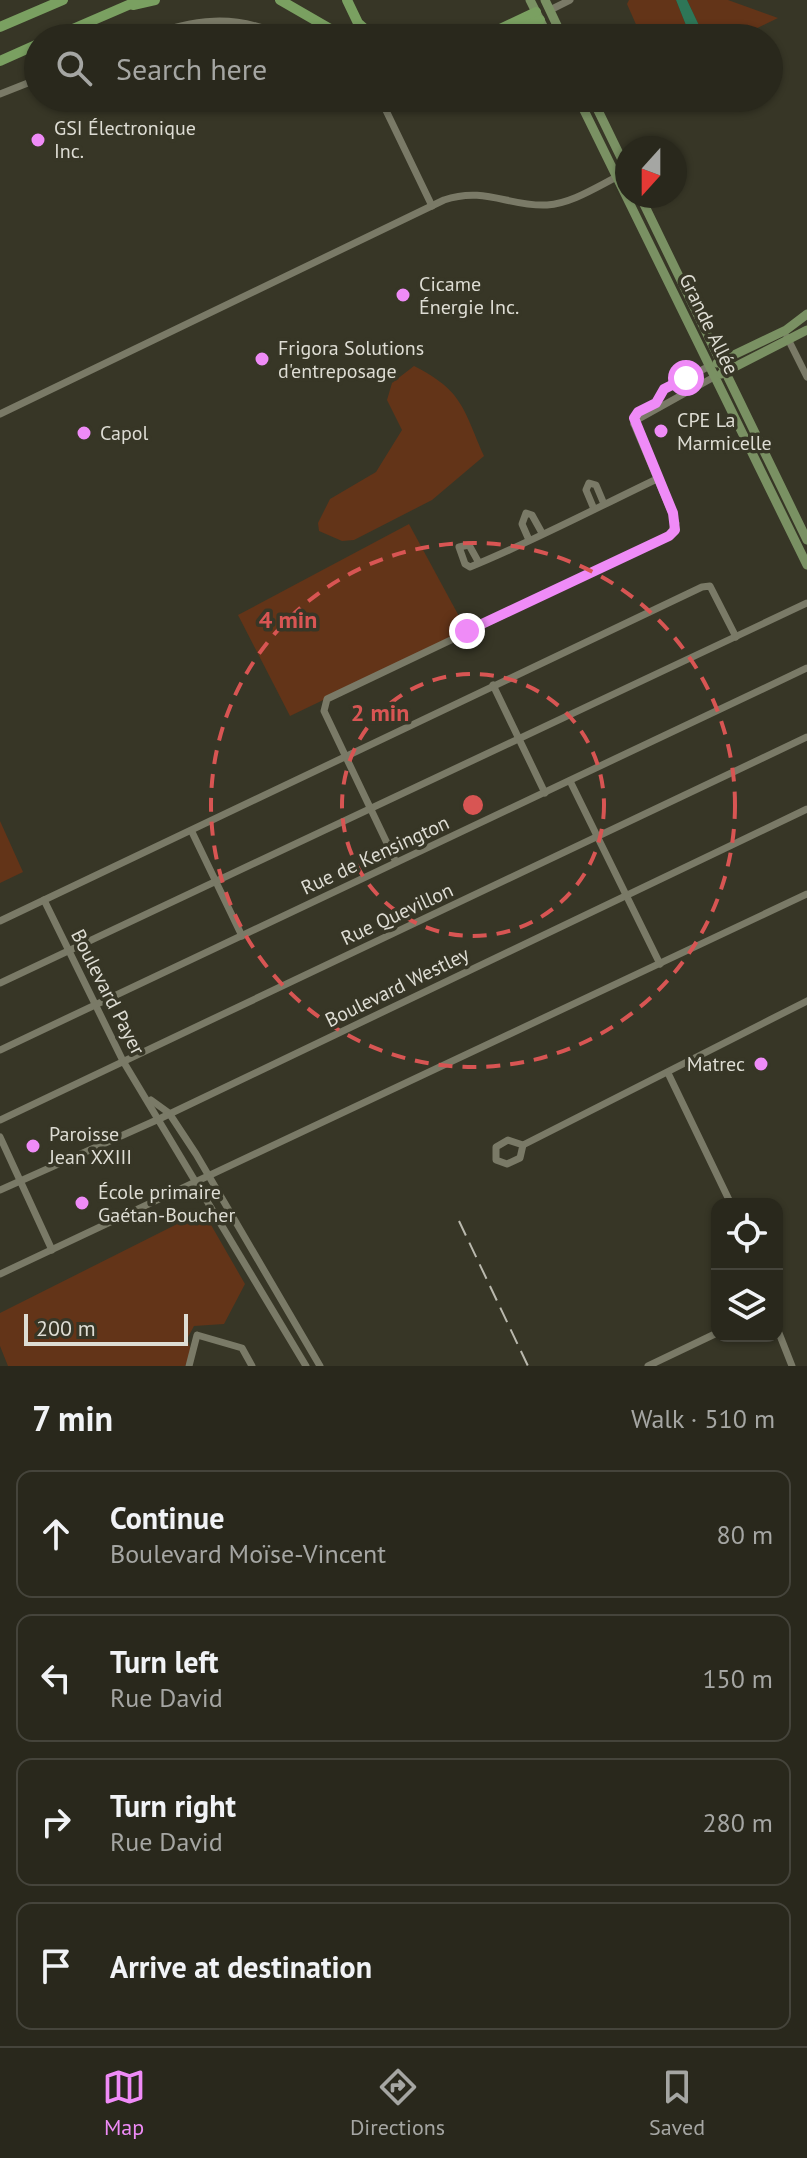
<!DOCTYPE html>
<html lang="en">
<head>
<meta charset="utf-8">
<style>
	body { margin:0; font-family:"PT Sans",sans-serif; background:#353429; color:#f1f3f6 }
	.controls { position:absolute; right:24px; bottom:24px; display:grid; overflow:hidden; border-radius:16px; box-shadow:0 2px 6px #0004 }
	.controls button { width:72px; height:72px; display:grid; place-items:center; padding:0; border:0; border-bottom:2px solid #45443b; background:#29281c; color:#f1f3f6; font:40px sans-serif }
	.compass { position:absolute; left:615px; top:136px; width:72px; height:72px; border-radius:50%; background:#29281c; box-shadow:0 2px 6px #0004; rotate:201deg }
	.scale { position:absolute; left:24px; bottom:20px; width:164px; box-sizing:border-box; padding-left:8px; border:4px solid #deddd4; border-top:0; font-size:22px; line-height:28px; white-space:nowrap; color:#deddd4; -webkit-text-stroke:6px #373626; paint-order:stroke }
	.stop { position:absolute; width:24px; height:24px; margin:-18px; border:6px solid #ef8bf7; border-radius:50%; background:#fff }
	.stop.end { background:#ef8bf7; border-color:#fff; box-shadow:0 2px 8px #0008 }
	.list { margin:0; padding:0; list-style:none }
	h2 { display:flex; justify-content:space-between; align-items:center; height:104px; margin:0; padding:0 32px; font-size:34px }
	h2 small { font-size:26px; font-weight:400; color:#a5a6a3 }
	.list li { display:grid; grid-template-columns:52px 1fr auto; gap:24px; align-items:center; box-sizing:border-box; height:128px; margin:0 16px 16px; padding:0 16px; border:2px solid #45443b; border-radius:16px }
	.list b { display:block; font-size:30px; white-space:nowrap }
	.list p { margin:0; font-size:26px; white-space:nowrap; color:#a5a6a3 }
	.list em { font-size:26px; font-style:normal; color:#a5a6a3 }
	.icon { flex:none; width:44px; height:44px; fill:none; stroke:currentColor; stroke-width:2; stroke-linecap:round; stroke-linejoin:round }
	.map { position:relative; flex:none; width:807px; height:1366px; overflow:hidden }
	.search { position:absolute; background:#29281c; box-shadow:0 2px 6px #0004; left:24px; right:24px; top:24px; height:88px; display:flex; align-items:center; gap:20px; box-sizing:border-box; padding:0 28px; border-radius:44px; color:#a5a6a3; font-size:30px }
	.sheet { height:680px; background:#29281c }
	nav { display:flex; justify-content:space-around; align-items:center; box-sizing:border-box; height:112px; border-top:2px solid #45443b; background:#29281c; font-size:22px; color:#a5a6a3 }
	nav a { display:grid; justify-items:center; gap:4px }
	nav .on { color:#ef8bf7 }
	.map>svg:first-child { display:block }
	.green { fill:#633418 }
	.water { fill:#2e7657 }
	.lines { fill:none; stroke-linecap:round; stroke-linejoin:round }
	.minor { stroke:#7a7a67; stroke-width:7 }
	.major { stroke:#7a9163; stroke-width:9 }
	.highway { stroke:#7aa061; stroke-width:10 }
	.rail { stroke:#b9b8ad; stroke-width:2; stroke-dasharray:16 8; stroke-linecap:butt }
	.route { stroke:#ef8bf7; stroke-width:10 }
	.ring { fill:none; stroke:#d85553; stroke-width:4; stroke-dasharray:14 10 }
	.poi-dot { fill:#ef8bf7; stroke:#373626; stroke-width:3 }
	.labels { text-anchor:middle; stroke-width:7; stroke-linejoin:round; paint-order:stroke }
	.poi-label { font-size:20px; fill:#deddd4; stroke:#373626; text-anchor:start }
	.street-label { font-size:20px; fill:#deddd4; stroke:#373626 }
	.centre { fill:#d85553; stroke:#373626; stroke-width:4 }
	.ring-label { font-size:24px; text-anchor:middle; font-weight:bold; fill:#d85553; stroke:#373626; stroke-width:7; stroke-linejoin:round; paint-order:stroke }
</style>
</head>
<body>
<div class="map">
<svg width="807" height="1366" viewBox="0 0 807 1366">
	<rect width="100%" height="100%" fill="#373626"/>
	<!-- green -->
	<g class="green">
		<path d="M629,0h47l15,38h-49l-15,-34z"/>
		<path d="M687,0h41l50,18 -41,20h-32z"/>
		<path d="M414,366c49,25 49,42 70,90l-52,44 -78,40 -12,1 -23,-10 -1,-8 12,-24 46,-27 26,-42 -15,-30 5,-17z"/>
		<path d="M409,524l58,107 -177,85 -52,-101z"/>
		<path d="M0,821l23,51 -23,11z"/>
		<path d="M203,1211l42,73 -21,40 -30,2 -7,13 5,13 -7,14h-177l-8,-20v-33z"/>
	</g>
	<!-- water -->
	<path class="water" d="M676,0h11l18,38h-14z"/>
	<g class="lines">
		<!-- minor -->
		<g class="minor">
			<path d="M550,10l20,-10"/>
			<path d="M143,38c47,-19 95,-26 142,0"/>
			<path d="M0,94l38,-15"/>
			<path d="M380,98l52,108"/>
			<path d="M787,337l20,40"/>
			<path d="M0,414l444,-214c41,-14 65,7 103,5 28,-2 55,-22 80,-33"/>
			<path d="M635,421l79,-44"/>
			<path d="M634,424l2,-10 20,-11 11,-16 43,-21"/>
			<path d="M594,509l-8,-19 3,-7 7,2 8,19"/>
			<path d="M529,540l-7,-16 4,-11 6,2 10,18"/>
			<path d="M479,563l-10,-18 -10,2 6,17 5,3c64,-26 126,-59 189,-89"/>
			<path d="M493,685l52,108"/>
			<path d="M570,781l90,183"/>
			<path d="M192,832l50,104"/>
			<path d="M396,862l-72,-151 3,-12 342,-163 7,-13 -42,-99"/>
			<path d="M44,900l79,161 183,305"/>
			<path d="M0,921l702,-334 8,-1 26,51"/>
			<path d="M0,983l807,-380"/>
			<path d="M0,1050l807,-382"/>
			<path d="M668,1073l63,131"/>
			<path d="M151,1100l18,13 27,41 124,212"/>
			<path d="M0,1120l807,-383"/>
			<path d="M0,1137l52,113"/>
			<path d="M523,1145l-3,13 -13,6 -11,-4v-13l12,-7 15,5 284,-144"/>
			<path d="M0,1190l159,-71 648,-310"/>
			<path d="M0,1274l807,-380"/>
			<path d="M777,1328l15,38"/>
			<path d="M189,1366l8,-31 45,13 10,18"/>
			<path d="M648,1366l69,-33"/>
		</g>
		<!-- major -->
		<g class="major">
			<path d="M530,0l19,38"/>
			<path d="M545,0l18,38"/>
			<path d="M578,98l229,467"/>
			<path d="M592,98l35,72"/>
			<path d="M640,196l167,344"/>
			<path d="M717,363l69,-33 21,-16"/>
			<path d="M721,374l86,-44"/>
		</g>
		<!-- highway -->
		<g class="highway">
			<path d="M280,0l66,38"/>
			<path d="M347,0l11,23 17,15"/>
			<path d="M133,5l22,-5"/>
			<path d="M0,27l63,-27"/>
			<path d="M52,38l88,-38"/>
			<path d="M481,38l55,-26"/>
			<path d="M501,38l39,-18"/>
			<path d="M0,61l38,-17"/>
		</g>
		<!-- rail -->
		<path class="rail" d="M459,1221l69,145"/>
	</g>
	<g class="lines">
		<!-- route -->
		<path class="route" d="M467,631l202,-95 6,-6 -2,-17 -39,-95 4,-6 18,-9 8,-14 22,-11"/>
	</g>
	<!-- distance rings -->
	<g class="ring">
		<circle cx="473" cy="805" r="131"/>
		<circle cx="473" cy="805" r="262"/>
	</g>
	<!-- markers -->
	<g class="poi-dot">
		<circle cx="38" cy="140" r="8"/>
		<circle cx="403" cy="295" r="8"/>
		<circle cx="262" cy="359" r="8"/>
		<circle cx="661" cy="431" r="8"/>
		<circle cx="84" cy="433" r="8"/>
		<circle cx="761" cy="1064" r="8"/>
		<circle cx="33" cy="1146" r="8"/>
		<circle cx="82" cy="1203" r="8"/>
	</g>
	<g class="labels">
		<!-- poi labels -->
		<g class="poi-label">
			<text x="54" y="135">GSI Électronique<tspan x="54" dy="23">Inc.</tspan></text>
			<text x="419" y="291">Cicame<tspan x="419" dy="23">Énergie Inc.</tspan></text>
			<text x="278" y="355">Frigora Solutions<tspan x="278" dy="23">d'entreposage</tspan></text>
			<text x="677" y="427">CPE La<tspan x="677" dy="23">Marmicelle</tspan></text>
			<text x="100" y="440">Capol</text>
			<text x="745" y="1071" text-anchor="end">Matrec</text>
			<text x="49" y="1141">Paroisse<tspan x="49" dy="23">Jean XXIII</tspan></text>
			<text x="98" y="1199">École primaire<tspan x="98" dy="23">Gaétan-Boucher</tspan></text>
		</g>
		<!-- street labels -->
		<g class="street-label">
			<text transform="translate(709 324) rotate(64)" y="7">Grande Allée</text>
			<text transform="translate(375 855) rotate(-25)" y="7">Rue de Kensington</text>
			<text transform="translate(397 914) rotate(-25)" y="7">Rue Quevillon</text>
			<text transform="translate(397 987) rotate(-26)" y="7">Boulevard Westley</text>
			<text transform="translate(108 992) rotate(63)" y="7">Boulevard Payer</text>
		</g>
	</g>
	<circle cx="473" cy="805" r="12" class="centre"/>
	<g class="ring-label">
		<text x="288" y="628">4 min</text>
		<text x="380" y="721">2 min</text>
	</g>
</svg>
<div class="controls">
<button><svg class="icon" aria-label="locate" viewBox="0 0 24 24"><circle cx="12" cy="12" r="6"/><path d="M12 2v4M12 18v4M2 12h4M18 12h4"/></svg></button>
<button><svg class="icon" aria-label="layers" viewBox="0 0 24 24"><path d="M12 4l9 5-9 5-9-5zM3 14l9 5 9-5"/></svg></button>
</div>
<svg class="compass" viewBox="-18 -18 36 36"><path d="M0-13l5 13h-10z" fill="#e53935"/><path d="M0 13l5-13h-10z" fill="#a5a6a3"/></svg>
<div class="scale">200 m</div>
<div class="stop" style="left:686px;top:378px"></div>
<div class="stop end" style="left:467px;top:631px"></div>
<div class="search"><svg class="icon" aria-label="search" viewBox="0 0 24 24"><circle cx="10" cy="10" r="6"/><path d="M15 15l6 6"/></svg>Search here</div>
</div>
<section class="sheet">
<h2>7 min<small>Walk · 510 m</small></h2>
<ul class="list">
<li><svg class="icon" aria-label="ahead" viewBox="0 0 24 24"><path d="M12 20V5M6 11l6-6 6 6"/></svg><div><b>Continue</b><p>Boulevard Moïse-Vincent</p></div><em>80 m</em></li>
<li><svg class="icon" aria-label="left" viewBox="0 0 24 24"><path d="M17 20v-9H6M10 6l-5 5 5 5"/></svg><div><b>Turn left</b><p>Rue David</p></div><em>150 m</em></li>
<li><svg class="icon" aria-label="right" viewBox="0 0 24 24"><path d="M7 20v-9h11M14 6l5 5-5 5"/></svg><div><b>Turn right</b><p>Rue David</p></div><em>280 m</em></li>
<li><svg class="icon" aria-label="arrive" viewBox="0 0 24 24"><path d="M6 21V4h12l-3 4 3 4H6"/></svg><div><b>Arrive at destination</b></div></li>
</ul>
</section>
<nav>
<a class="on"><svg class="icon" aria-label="map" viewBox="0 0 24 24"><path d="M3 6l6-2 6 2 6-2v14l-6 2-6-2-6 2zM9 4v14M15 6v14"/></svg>Map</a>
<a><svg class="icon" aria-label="directions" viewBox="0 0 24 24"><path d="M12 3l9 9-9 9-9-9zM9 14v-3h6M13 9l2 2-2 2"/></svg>Directions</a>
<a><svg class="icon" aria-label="saved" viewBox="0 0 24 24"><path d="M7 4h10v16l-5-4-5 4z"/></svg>Saved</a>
</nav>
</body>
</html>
